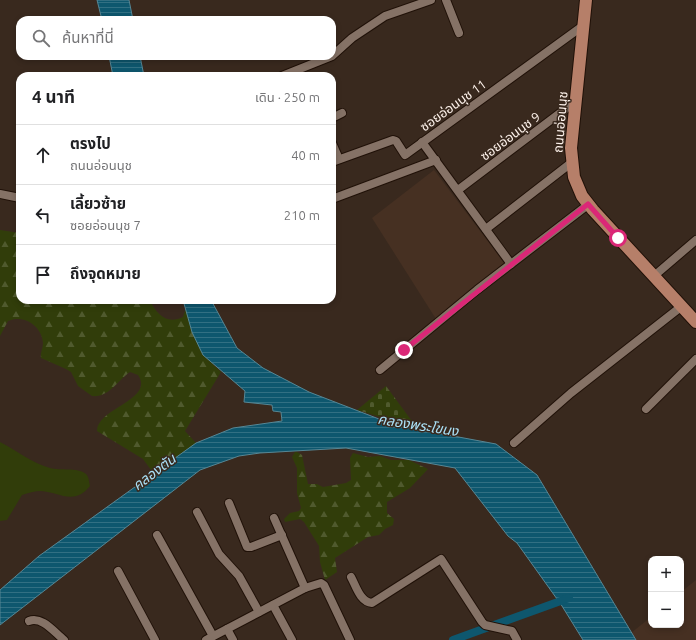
<!DOCTYPE html>
<html lang="th">
<head>
<meta charset="utf-8">
<style>
	body { margin:0; font-family:Ubuntu,"Noto Sans Thai",sans-serif; background:#f2f2f2; color:#202124 }
	.controls { position:absolute; right:12px; bottom:12px; display:grid; overflow:hidden; border-radius:8px; box-shadow:0 2px 6px #0003 }
	.controls button { width:36px; height:36px; display:grid; place-items:center; padding:0; border:0; border-bottom:1px solid #e0e0e0; background:#fff; color:#202124; font:20px sans-serif }
	.stop { position:absolute; width:12px; height:12px; margin:-9px; border:3px solid #db2777; border-radius:50%; background:#fff }
	.stop.end { background:#db2777; border-color:#fff; box-shadow:0 1px 4px #0008 }
	.list { margin:0; padding:0; list-style:none }
	h2 { display:flex; justify-content:space-between; align-items:center; height:52px; margin:0; padding:0 16px; font-size:17px }
	h2 small { font-size:13px; font-weight:400; color:#757577 }
	.list li { display:grid; grid-template-columns:26px 1fr auto; gap:12px; align-items:center; box-sizing:border-box; height:60px; padding:0 16px; border-top:1px solid #e0e0e0 }
	.list b { display:block; font-size:15px; white-space:nowrap }
	.list p { margin:0; font-size:13px; white-space:nowrap; color:#757577 }
	.list em { font-size:13px; font-style:normal; color:#757577 }
	.icon { flex:none; width:22px; height:22px; fill:none; stroke:currentColor; stroke-width:2; stroke-linecap:round; stroke-linejoin:round }
	.map { position:relative; flex:none; width:696px; height:640px; overflow:hidden }
	.search { position:absolute; background:#fff; box-shadow:0 2px 6px #0003; left:16px; top:16px; width:320px; height:44px; display:flex; align-items:center; gap:10px; box-sizing:border-box; padding:0 14px; border-radius:12px; color:#757577; font-size:15px }
	.panel { position:absolute; background:#fff; box-shadow:0 2px 6px #0003; left:16px; top:72px; width:320px; height:232px; border-radius:12px }
	.map>svg:first-child { display:block }
	.built { fill:#463022 }
	.green { fill:#313d0a }
	.forest { fill:url(#forest-firs) }
	.cemetery { fill:url(#cemetery-stones) }
	.water { fill:url(#water-rules); stroke:#568694 }
	.lines { fill:none; stroke-linecap:round; stroke-linejoin:round }
	.canal { stroke:#0e576e; stroke-width:8 }
	.street-casing { stroke:#201108; stroke-width:10 }
	.primary-casing { stroke:#201108; stroke-width:14 }
	.street { stroke:#857266; stroke-width:8 }
	.primary { stroke:#b67f69; stroke-width:12 }
	.route { stroke:#db2777; stroke-width:5 }
	.labels { text-anchor:middle; stroke-width:3; stroke-linejoin:round; paint-order:stroke }
	.street-label { font-size:13px; fill:#fef3ec; stroke:#39291e }
	.water-label { font-size:14px; font-style:italic; fill:#abe1f7; stroke:#39291e }
</style>
</head>
<body>
<div class="map">
<svg width="696" height="640" viewBox="0 0 696 640">
	<defs>
		<pattern id="forest-firs" width="22" height="20" patternUnits="userSpaceOnUse"><rect width="22" height="20" fill="#313d0a"/><path d="M5 1l3.5 6h-7zM16 11l3.5 6h-7z" fill="#505a2e"/></pattern>
		<pattern id="cemetery-stones" width="16" height="16" patternUnits="userSpaceOnUse"><rect width="16" height="16" fill="#313d0a"/><path d="M2 7V4a2 2 0 0 1 4 0v3zM10 15v-3a2 2 0 0 1 4 0v3z" fill="#505a2e"/></pattern>
		<pattern id="water-rules" width="6" height="5" patternUnits="userSpaceOnUse"><rect width="6" height="5" fill="#0e576e"/><path d="M0 2.5h6" fill="none" stroke="#327083"/></pattern>
	</defs>
	<rect width="100%" height="100%" fill="#39291e"/>
	<!-- built -->
	<g class="built">
		<path d="M434,170l71,94 -69,55 -64,-101z"/>
		<path d="M696,580v60h-60l-5,-7 20,-16v8h30v-33z"/>
	</g>
	<!-- green -->
	<path class="green" d="M0,442c16,8 32,21 50,26 10,3 27,-1 36,6 3,3 3,8 4,12 -16,20 -31,6 -49,5 -6,0 -13,2 -19,4l-15,25 -7,1z"/>
	<!-- forest -->
	<g class="forest">
		<path d="M0,230l20,3v67h130c6,14 17,25 33,17l3,-9 6,24 11,23 18,17 -36,59 11,12 -42,31 -11,-15 -46,-28c0,-23 58,-31 41,-56l-8,-3c-11,7 -21,26 -38,24l-14,-10 -7,-14 -5,-3 -25,-11c-1,-5 2,-10 2,-15 -1,-17 -19,-29 -35,-22l-8,15z"/>
		<path d="M295,452h2l5,3 6,29h9l6,3 23,-4 5,-3 -1,-22 3,-5 15,4 12,-1 11,4h18l19,9 -18,19 -23,14v11l7,6 -1,6 -8,4 -6,6 -11,2 -33,21 2,14 -12,8 -5,-18 -1,-16 -15,-24 -4,-3 -15,3 -1,-3 6,-6 9,-2 2,-3 -4,-15v-25l-5,-11z"/>
	</g>
	<!-- cemetery -->
	<path class="cemetery" d="M386,386l31,42 -60,-18z"/>
	<!-- water -->
	<g class="water">
		<path d="M97,0h32l4,20h-31z"/>
		<path d="M109,56h31l4,20h-31z"/>
		<path d="M183,300h28l26,48 26,20 46,24 70,27 42,11 75,14 41,31 99,165h-53l-21,-34 -45,-63 -9,-7 -53,-68 -109,-20 -86,5 -21,3 -39,14 -200,155v-35l39,-34 157,-113 37,-15 49,-7 -1,-9 -8,-1 -1,-6 -28,-3 1,-11 -42,-36 -11,-23z"/>
	</g>
	<g class="lines">
		<!-- canal -->
		<path class="canal" d="M453,640l116,-42"/>
		<!-- street casing -->
		<g class="street-casing">
			<g id="street">
				<path d="M446,0l13,33"/>
				<path d="M282,76l50,-20 20,-18 33,-22 46,-16"/>
				<path d="M332,118l10,-5"/>
				<path d="M422,142l89,122"/>
				<path d="M332,143l7,16"/>
				<path d="M332,162l61,-22 3,1 9,14 179,-130"/>
				<path d="M458,190l118,-89"/>
				<path d="M0,194l20,4"/>
				<path d="M332,199l104,-39"/>
				<path d="M486,229l85,-66"/>
				<path d="M654,276l42,-36"/>
				<path d="M380,370l97,-80 112,-86"/>
				<path d="M646,409l50,-50"/>
				<path d="M514,443l57,-50 111,-87"/>
				<path d="M229,503l18,44h4l31,-12"/>
				<path d="M197,512l22,42 20,22 20,36"/>
				<path d="M274,518l31,70"/>
				<path d="M157,535l56,101"/>
				<path d="M118,571l37,69"/>
				<path d="M351,577c5,9 9,25 21,26l69,-44 41,63 3,3 27,6 5,9"/>
				<path d="M273,605l19,35"/>
				<path d="M29,621c13,-5 25,11 35,19"/>
				<path d="M227,629l6,11"/>
				<path d="M206,640l99,-52 16,-5 3,2 26,55"/>
			</g>
		</g>
		<!-- primary casing -->
		<g class="primary-casing">
			<path id="primary" d="M586,0l-15,148 3,29 8,19 11,14 103,112"/>
		</g>
		<!-- street -->
		<use href="#street" class="street"/>
		<!-- primary -->
		<use href="#primary" class="primary"/>
	</g>
	<g class="lines">
		<!-- route -->
		<path class="route" d="M404,350l184,-146 30,34"/>
	</g>
	<g class="labels">
		<!-- street labels -->
		<g class="street-label">
			<text transform="translate(453 105) rotate(-36)" y="5">ซอยอ่อนนุช 11</text>
			<text transform="translate(560 122) rotate(-85)" y="5">ถนนอ่อนนุช</text>
			<text transform="translate(510 136) rotate(-37)" y="5">ซอยอ่อนนุช 9</text>
		</g>
		<!-- water labels -->
		<g class="water-label">
			<text transform="translate(418 425) rotate(9)" y="5">คลองพระโขนง</text>
			<text transform="translate(154 472) rotate(-37)" y="5">คลองตัน</text>
		</g>
	</g>
</svg>
<div class="controls">
<button>+</button>
<button>−</button>
</div>
<div class="stop" style="left:618px;top:238px"></div>
<div class="stop end" style="left:404px;top:350px"></div>
<div class="search"><svg class="icon" aria-label="search" viewBox="0 0 24 24"><circle cx="10" cy="10" r="6"/><path d="M15 15l6 6"/></svg>ค้นหาที่นี่</div>
<section class="panel">
<h2>4 นาที<small>เดิน · 250 m</small></h2>
<ul class="list">
<li><svg class="icon" aria-label="ahead" viewBox="0 0 24 24"><path d="M12 20V5M6 11l6-6 6 6"/></svg><div><b>ตรงไป</b><p>ถนนอ่อนนุช</p></div><em>40 m</em></li>
<li><svg class="icon" aria-label="left" viewBox="0 0 24 24"><path d="M17 20v-9H6M10 6l-5 5 5 5"/></svg><div><b>เลี้ยวซ้าย</b><p>ซอยอ่อนนุช 7</p></div><em>210 m</em></li>
<li><svg class="icon" aria-label="arrive" viewBox="0 0 24 24"><path d="M6 21V4h12l-3 4 3 4H6"/></svg><div><b>ถึงจุดหมาย</b></div></li>
</ul>
</section>
</div>
</body>
</html>
